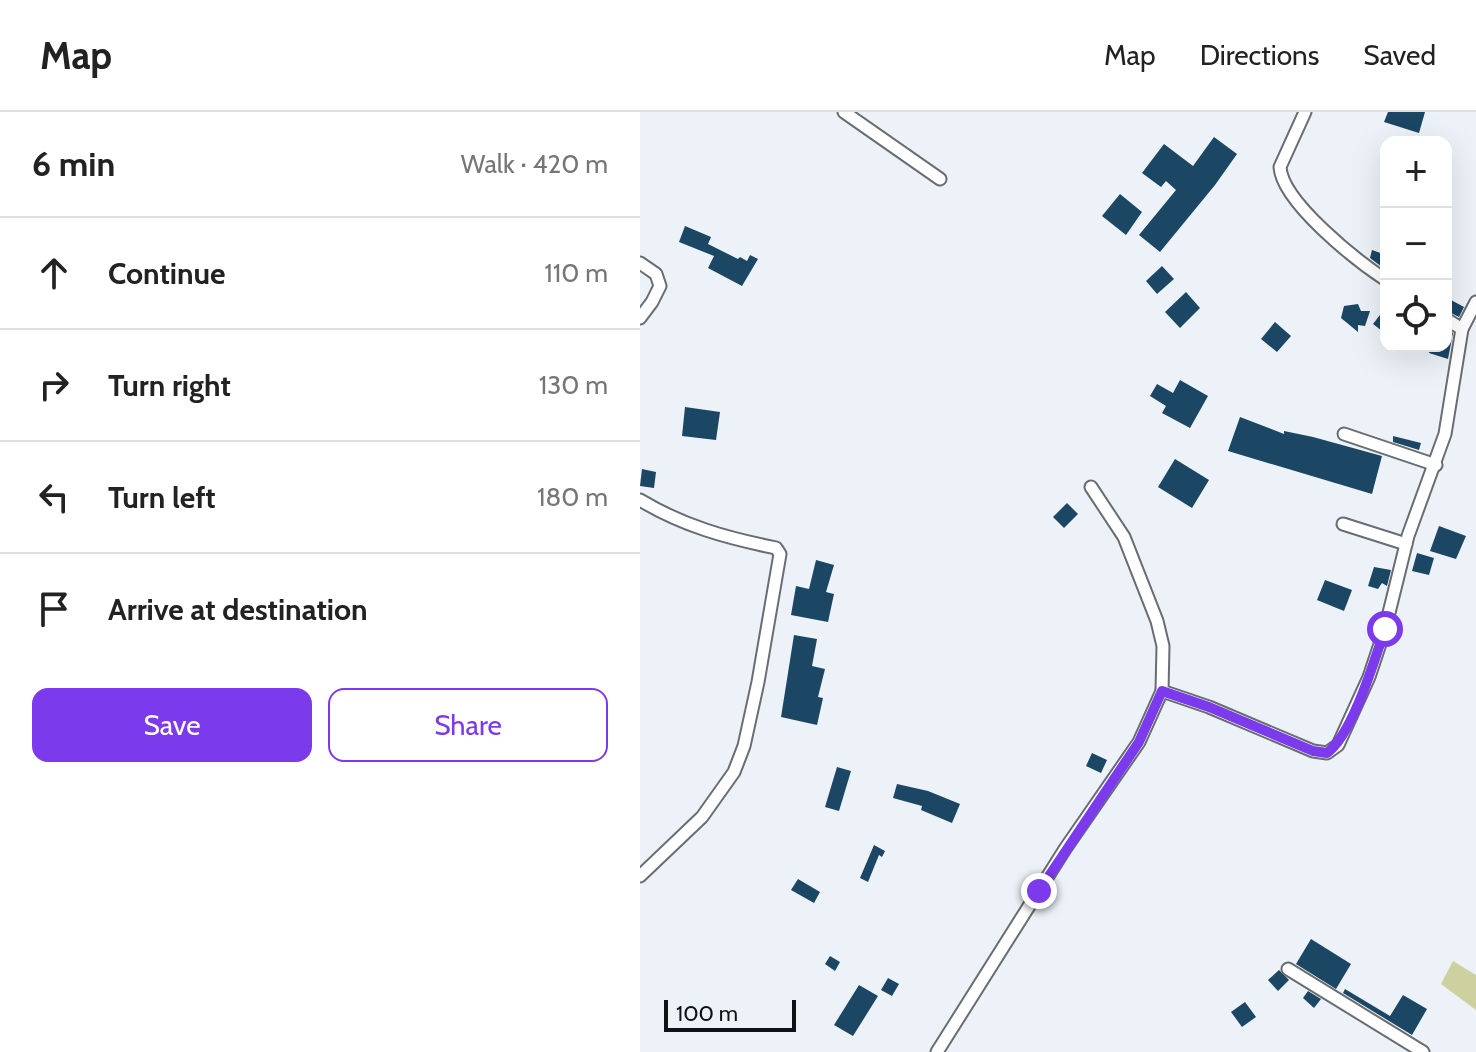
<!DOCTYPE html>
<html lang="en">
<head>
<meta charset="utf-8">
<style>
	body { margin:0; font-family:Cabin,sans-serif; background:#f2f2f2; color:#222 }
	.controls { position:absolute; right:24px; top:24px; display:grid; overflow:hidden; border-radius:16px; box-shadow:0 8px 32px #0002 }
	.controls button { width:72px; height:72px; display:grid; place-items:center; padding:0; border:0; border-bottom:2px solid #e0e0e0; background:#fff; color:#222; font:40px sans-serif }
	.scale { position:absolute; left:24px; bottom:20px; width:132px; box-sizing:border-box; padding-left:8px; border:4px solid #101214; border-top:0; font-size:22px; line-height:28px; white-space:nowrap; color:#101214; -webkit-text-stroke:6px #ecf2f7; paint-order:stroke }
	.stop { position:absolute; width:24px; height:24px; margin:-18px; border:6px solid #7c3aed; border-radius:50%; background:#fff }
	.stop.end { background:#7c3aed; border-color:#fff; box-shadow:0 2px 8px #0008 }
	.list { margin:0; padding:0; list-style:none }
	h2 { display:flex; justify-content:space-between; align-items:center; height:104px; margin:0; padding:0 32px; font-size:34px }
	h2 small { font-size:26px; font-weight:400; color:#767676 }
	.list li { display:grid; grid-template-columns:52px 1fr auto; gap:24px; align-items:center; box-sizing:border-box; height:112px; padding:0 32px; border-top:2px solid #e0e0e0 }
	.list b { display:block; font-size:30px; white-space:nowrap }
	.list em { font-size:26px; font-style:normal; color:#767676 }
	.actions { display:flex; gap:16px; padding:24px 32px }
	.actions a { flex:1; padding:18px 0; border:2px solid #7c3aed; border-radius:16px; text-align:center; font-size:28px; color:#7c3aed }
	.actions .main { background:#7c3aed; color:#fff }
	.icon { flex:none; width:44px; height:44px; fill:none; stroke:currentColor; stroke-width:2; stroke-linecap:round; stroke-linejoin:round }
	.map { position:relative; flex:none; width:836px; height:940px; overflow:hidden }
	header { display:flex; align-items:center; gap:48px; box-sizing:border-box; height:112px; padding:0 40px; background:#fff; border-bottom:2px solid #e0e0e0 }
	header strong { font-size:38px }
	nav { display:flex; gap:44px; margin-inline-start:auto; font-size:28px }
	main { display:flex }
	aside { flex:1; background:#fff }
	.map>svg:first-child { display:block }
	.green { fill:#cdd1a0 }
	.building { fill:#1b4664 }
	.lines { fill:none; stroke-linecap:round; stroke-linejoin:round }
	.minor-casing { stroke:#686d71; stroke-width:15 }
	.minor { stroke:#fff; stroke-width:11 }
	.route { stroke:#7c3aed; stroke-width:10 }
</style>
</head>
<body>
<header>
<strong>Map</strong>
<nav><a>Map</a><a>Directions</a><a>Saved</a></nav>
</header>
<main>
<aside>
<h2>6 min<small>Walk · 420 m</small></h2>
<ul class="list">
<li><svg class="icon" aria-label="ahead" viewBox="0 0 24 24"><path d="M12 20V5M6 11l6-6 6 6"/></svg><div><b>Continue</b></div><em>110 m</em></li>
<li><svg class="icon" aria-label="right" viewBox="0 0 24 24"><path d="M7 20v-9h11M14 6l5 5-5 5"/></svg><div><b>Turn right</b></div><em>130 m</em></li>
<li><svg class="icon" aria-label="left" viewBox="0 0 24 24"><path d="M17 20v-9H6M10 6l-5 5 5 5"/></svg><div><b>Turn left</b></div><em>180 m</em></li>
<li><svg class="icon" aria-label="arrive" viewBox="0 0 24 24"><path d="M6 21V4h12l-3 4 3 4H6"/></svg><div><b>Arrive at destination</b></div></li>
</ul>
<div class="actions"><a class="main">Save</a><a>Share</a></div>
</aside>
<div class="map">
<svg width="836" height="940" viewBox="0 0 836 940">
	<rect width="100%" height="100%" fill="#ecf2f7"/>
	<!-- green -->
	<path class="green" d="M813,849l23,14v35l-35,-26z"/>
	<!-- building -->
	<g class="building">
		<path d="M748,0h37l-6,21 -35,-11z"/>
		<path d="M574,25l23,17 -22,31 -55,67 -21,-17 37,-45 -10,-9 -5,6 -19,-14 22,-29 29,22z"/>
		<path d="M480,82l22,18 -16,23 -24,-19z"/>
		<path d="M45,114l26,11 -3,7 30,15 2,-2 7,4 3,-6 8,4 -16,27 -34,-18 6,-12 -35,-14z"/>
		<path d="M732,138l14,5v15l-16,-12z"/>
		<path d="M522,154l12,13 -17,15 -11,-13z"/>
		<path d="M546,180l14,16 -20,20 -15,-16z"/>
		<path d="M811,188l13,7 -5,10 -12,-6z"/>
		<path d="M718,192l3,7h9l-5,15 -7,-1v7l-17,-14 3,-12z"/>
		<path d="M746,195v27l-13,-10z"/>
		<path d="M635,210l16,14 -14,16 -16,-13z"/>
		<path d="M806,217l7,4 -5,26 -19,-6 2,-7h15z"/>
		<path d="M540,268l28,16 -18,32 -28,-15 4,-7 -16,-10 7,-12 16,9z"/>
		<path d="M45,295l35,5 -4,28 -34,-4z"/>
		<path d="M600,305l44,17v-3l29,6 69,19 -10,38 -144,-43z"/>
		<path d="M753,324l28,7 -2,7 -26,-8z"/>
		<path d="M535,347l34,21 -17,28 -34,-21z"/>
		<path d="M2,357l14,3 -2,16 -14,-2z"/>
		<path d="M427,391l11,11 -14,14 -11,-11z"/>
		<path d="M799,414l27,10 -10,23 -26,-8z"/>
		<path d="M777,441l17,5 -5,17 -17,-4z"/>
		<path d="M176,448l18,5 -8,27 8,2 -6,28 -37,-7 5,-29 13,3z"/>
		<path d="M734,455l17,3 -4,16 -5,-3 -4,6 -10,-3z"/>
		<path d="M685,468l27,10 -8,21 -27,-11z"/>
		<path d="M154,523l23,4 -5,27 13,3 -7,28 5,1 -6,27 -36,-8z"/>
		<path d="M452,641l15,7 -6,13 -15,-7z"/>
		<path d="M197,655l14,4 -12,40 -14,-4z"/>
		<path d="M257,672l31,7 32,13 -8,19 -31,-13 1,-4 -29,-8z"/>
		<path d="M234,733l11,6 -3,6 -3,-2 -11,27 -8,-4z"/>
		<path d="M158,767l22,13 -6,11 -23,-13z"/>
		<path d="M671,827l40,25 -15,25 -40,-25z"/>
		<path d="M190,844l10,6 -5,9 -10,-7z"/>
		<path d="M639,858l10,10 -11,11 -10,-11z"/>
		<path d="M248,866l11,6 -7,12 -11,-6z"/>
		<path d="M219,873l19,11 -25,40 -19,-11z"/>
		<path d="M705,877l45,27 13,-21 24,14 -15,26 -69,-42z"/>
		<path d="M668,879l13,8 -7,9 -11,-10z"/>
		<path d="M605,890l11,15 -14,10 -11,-15z"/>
	</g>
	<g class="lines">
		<!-- minor casing -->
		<g class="minor-casing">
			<g id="minor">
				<path d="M204,0l96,67"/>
				<path d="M665,0l-25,55c2,35 77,94 106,113"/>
				<path d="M0,151l16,11 4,12 -8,16 -12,16"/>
				<path d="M806,207l16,10"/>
				<path d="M704,322l92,31"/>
				<path d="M0,388c43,26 87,38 136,48l4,6 -22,128 -14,64 -10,26 -32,45 -62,59"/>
				<path d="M703,412l63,20"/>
				<path d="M522,579l47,16 104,44 14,2 11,-8 31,-68 16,-48 23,-93 37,-102 17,-105 14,-27"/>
				<path d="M648,857l135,83"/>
				<path d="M297,940l128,-203 74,-107 23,-51 1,-45 -6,-25 -33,-84 -33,-50"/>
			</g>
		</g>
		<!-- minor -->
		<use href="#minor" class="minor"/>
	</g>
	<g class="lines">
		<!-- route -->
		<path class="route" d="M399,779l100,-149 23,-51 47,16 104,44 14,2c26,-19 47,-92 58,-124"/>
	</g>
</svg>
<div class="controls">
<button>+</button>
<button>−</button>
<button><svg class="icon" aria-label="locate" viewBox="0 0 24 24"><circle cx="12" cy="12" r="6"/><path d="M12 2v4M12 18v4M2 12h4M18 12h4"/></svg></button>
</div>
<div class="scale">100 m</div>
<div class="stop" style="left:745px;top:517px"></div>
<div class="stop end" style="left:399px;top:779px"></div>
</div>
</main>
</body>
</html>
